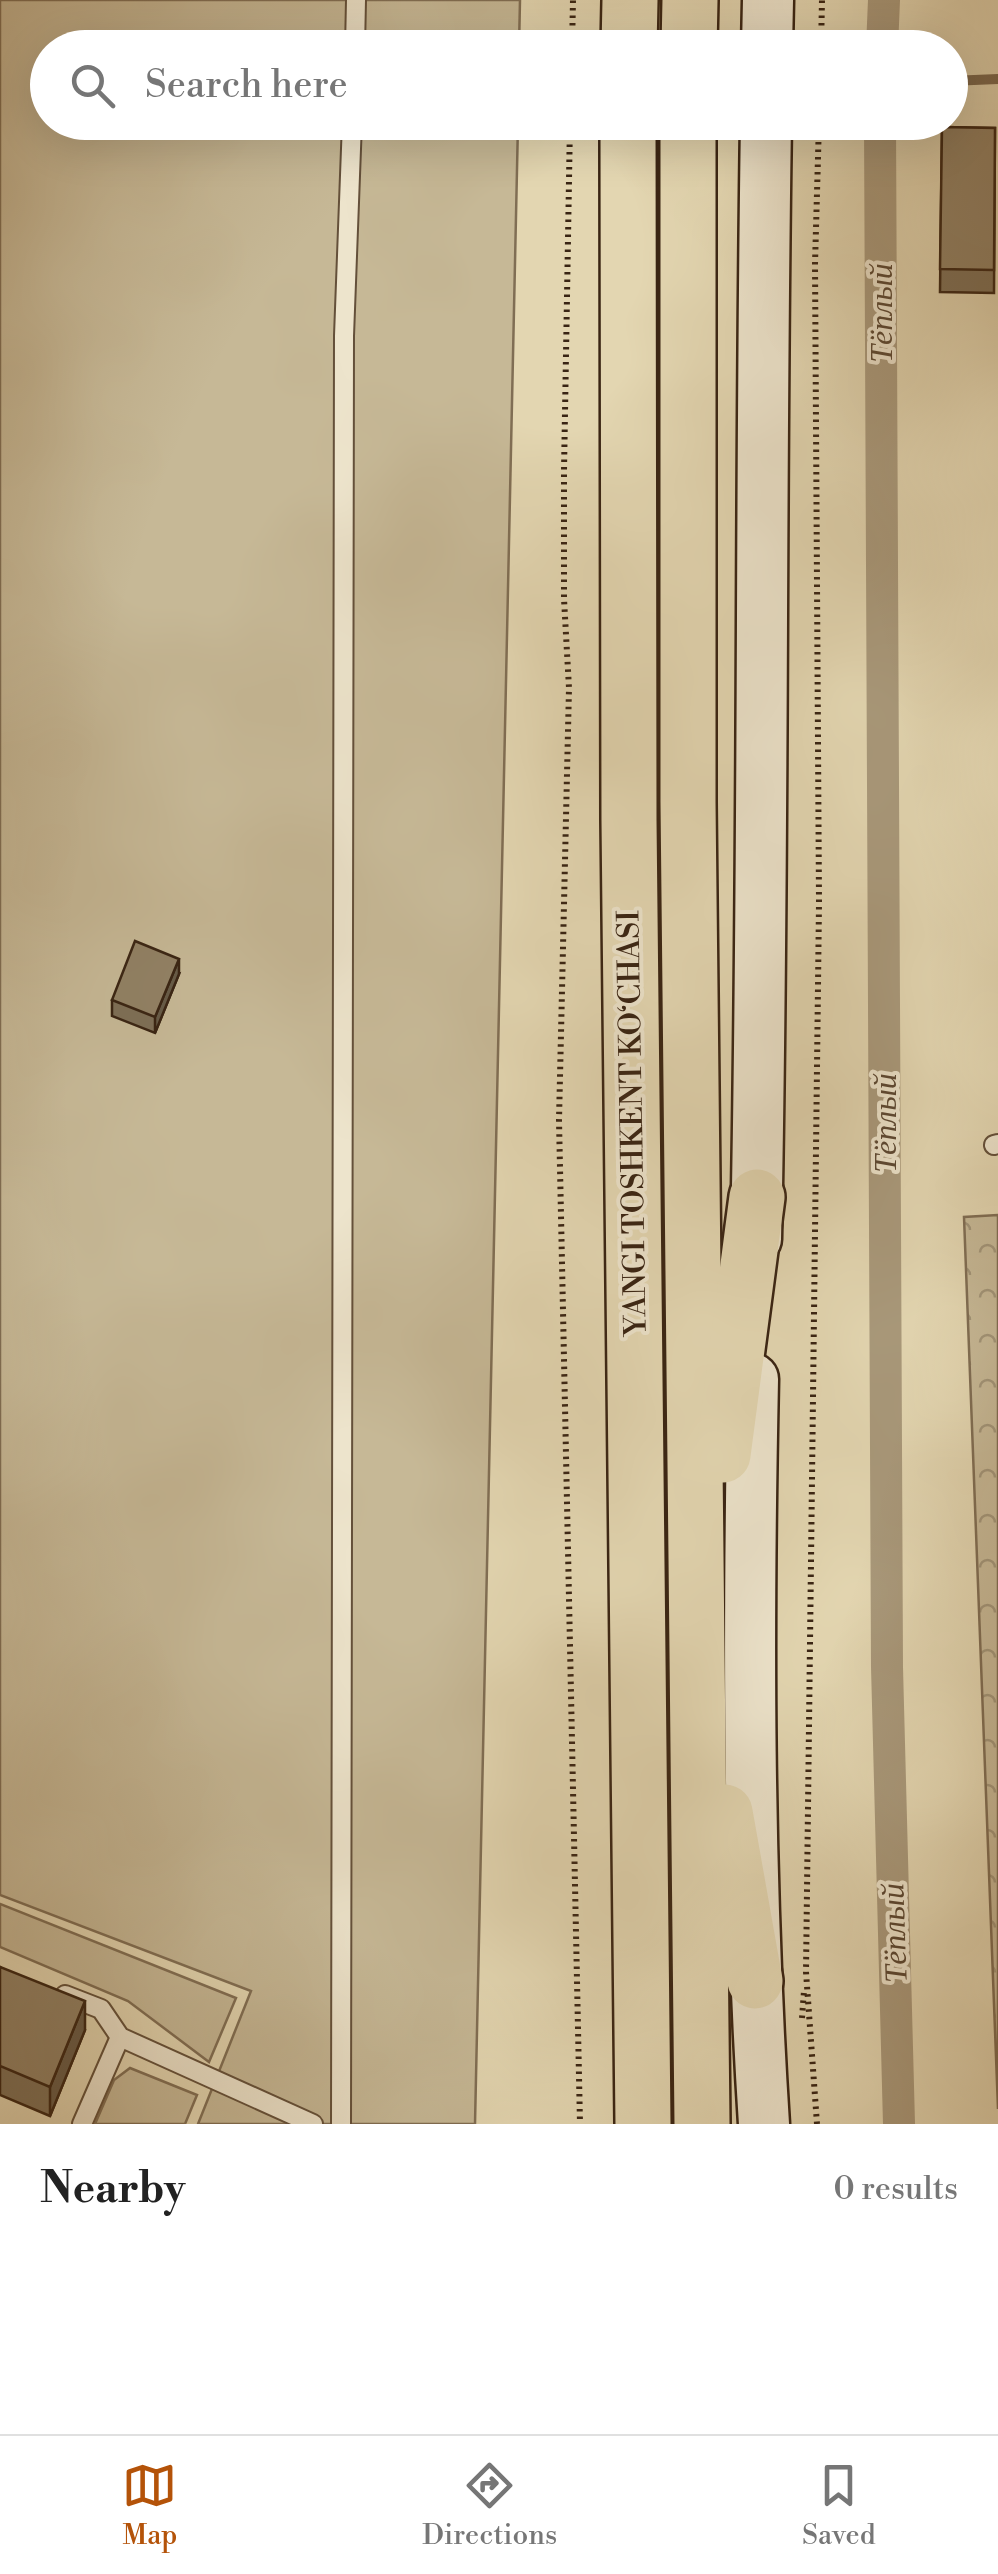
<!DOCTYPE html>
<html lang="en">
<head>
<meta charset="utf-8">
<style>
	body { margin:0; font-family:"Libre Bodoni",serif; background:#f2f2f2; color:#222 }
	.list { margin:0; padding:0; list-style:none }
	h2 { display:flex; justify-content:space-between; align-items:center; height:130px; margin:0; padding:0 40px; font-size:42px }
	h2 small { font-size:32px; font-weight:400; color:#767676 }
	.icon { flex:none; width:55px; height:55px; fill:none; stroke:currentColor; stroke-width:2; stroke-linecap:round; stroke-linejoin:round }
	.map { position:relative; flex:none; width:998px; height:2124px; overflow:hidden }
	.search { position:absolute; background:#fff; box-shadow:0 10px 40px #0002; left:30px; right:30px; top:30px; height:110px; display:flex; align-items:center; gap:25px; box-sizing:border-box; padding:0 35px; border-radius:55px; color:#767676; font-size:38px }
	.sheet { height:310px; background:#fff }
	nav { display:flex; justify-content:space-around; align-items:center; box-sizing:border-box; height:140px; border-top:2px solid #e0e0e0; background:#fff; font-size:28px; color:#767676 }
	nav a { display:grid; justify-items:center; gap:5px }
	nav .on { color:#b45309 }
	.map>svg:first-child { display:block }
	.green { fill:#c6b896; stroke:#806e54; stroke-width:2.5 }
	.forest { fill:url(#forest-crowns); stroke:#806e54; stroke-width:2.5 }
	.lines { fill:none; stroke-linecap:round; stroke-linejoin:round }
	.stream { stroke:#7c6a51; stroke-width:10 }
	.canal { stroke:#a9997b; stroke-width:32 }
	.lane-casing { stroke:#64503a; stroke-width:22 }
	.secondary-casing { stroke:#392413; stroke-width:55 }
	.highway-casing { stroke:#392413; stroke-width:60 }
	.path { stroke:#392413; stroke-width:6; stroke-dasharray:2.5 5; stroke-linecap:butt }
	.lane { stroke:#ede4cc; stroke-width:18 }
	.secondary { stroke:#ede4cc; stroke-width:50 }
	.highway { stroke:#e3d6b1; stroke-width:55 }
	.wall { fill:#7d6f57; stroke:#392413; stroke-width:2.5 }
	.shaded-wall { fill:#665a47; stroke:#392413; stroke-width:2.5 }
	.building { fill:#918165; stroke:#392413; stroke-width:2.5 }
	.labels { text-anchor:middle; stroke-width:8; stroke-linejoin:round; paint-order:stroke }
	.street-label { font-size:30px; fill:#392413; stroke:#ede4cc }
	.water-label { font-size:32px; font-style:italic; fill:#5b4732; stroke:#ede4cc }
</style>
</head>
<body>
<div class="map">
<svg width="998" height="2124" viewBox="0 0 998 2124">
	<defs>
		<pattern id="forest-crowns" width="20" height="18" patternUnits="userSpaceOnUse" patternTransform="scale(2.5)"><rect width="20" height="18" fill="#c6b896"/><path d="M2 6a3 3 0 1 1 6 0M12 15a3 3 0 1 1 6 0" fill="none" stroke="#a29579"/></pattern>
	</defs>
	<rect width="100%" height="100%" fill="#e3d6b1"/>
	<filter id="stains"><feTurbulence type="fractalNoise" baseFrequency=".002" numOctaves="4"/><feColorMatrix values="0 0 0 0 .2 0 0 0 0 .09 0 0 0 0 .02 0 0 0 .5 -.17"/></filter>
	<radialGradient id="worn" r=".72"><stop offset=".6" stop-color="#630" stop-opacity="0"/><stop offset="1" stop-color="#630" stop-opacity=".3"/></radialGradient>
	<!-- green -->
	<g class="green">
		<path d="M0,0h520l-1,47 -471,1v74l470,1 -43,2001h-277l53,-133 -251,-96z"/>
		<path d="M0,1904l236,94 -27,64 -81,-61 -128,-54z"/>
		<path d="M130,2068l67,27 -12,29h-90l19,-44z"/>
	</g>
	<!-- forest -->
	<path class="forest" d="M998,1215v894l-34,-892z"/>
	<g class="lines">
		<!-- stream -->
		<path class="stream" d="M950,81l48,-2"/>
		<!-- canal -->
		<g class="canal">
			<path d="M882,48l2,-48"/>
			<path d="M880,122l7,1545 12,457"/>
		</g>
		<!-- lane casing -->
		<g class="lane-casing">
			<g id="lane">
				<path d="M355,48l1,-48"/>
				<path d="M994,1145l4,-1"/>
				<path d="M65,1995l36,14 19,28 193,87"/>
				<path d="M82,2124l38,-87"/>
				<path d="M341,2124l3,-1788 8,-214"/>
			</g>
		</g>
		<!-- secondary casing -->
		<g class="secondary-casing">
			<g id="secondary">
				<path d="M767,48l1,-48"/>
				<path d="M756,1239c8,-372 4,-744 10,-1117"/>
				<path d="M753,1379c-5,249 -5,497 11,745"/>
			</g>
		</g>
		<!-- highway casing -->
		<g class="highway-casing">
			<g id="highway">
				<path d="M629,48l1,-48"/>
				<path d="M689,48l1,-48"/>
				<path d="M628,122l1,698 14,1304"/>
				<path d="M688,122v680l14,1322"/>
				<path d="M723,1455l34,-258"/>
				<path d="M725,1812l30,169"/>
			</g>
		</g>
		<!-- path -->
		<g class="path">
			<path d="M572,48l1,-48"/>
			<path d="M821,48l1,-48"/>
			<path d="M570,122l-6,349v128l5,89 -10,432 21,1004"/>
			<path d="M802,2018l2,-27"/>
			<path d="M817,2124l-11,-152 13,-1069 -4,-639 4,-142"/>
		</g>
		<!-- lane -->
		<use href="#lane" class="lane"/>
		<!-- secondary -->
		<use href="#secondary" class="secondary"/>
		<!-- highway -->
		<use href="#highway" class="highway"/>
	</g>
	<!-- wall -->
	<g class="wall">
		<path d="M942,127l53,1 -1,165 -54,-1z"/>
		<path d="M179,974l-24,59 -43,-17v-16z"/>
		<path d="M0,1967l85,63 -35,86 -50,-21z"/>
	</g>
	<!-- shaded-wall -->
	<g class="shaded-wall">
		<path d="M179,959v15l-24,59v-16z"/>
		<path d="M85,2001v29l-35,86v-29z"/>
	</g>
	<!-- building -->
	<g class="building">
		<path d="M942,127l53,1 -1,142 -54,-1z"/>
		<path d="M135,941l44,18 -24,58 -43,-17z"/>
		<path d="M0,1967l85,34 -35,86 -50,-21z"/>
	</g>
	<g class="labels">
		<!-- street labels -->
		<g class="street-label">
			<text transform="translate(632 1123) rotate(-91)" y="10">YANGI TOSHKENT KO‘CHASI</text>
		</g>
		<!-- water labels -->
		<g class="water-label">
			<text transform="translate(881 313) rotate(-90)" y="11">Тёплый</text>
			<text transform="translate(885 1123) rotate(-90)" y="11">Тёплый</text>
			<text transform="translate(894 1933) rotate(-92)" y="11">Тёплый</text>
		</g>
	</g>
	<rect width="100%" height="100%" filter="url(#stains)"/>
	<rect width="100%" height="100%" fill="url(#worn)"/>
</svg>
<div class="search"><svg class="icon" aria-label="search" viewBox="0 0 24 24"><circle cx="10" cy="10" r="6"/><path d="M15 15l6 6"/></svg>Search here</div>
</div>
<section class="sheet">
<h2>Nearby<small>0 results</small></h2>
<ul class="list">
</ul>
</section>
<nav>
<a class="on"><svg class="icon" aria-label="map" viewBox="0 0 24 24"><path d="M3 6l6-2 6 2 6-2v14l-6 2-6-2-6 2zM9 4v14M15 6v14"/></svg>Map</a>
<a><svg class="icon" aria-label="directions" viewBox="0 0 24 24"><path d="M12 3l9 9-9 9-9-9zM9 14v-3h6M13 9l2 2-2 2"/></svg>Directions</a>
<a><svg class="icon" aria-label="saved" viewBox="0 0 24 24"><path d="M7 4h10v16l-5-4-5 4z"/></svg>Saved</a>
</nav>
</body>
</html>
